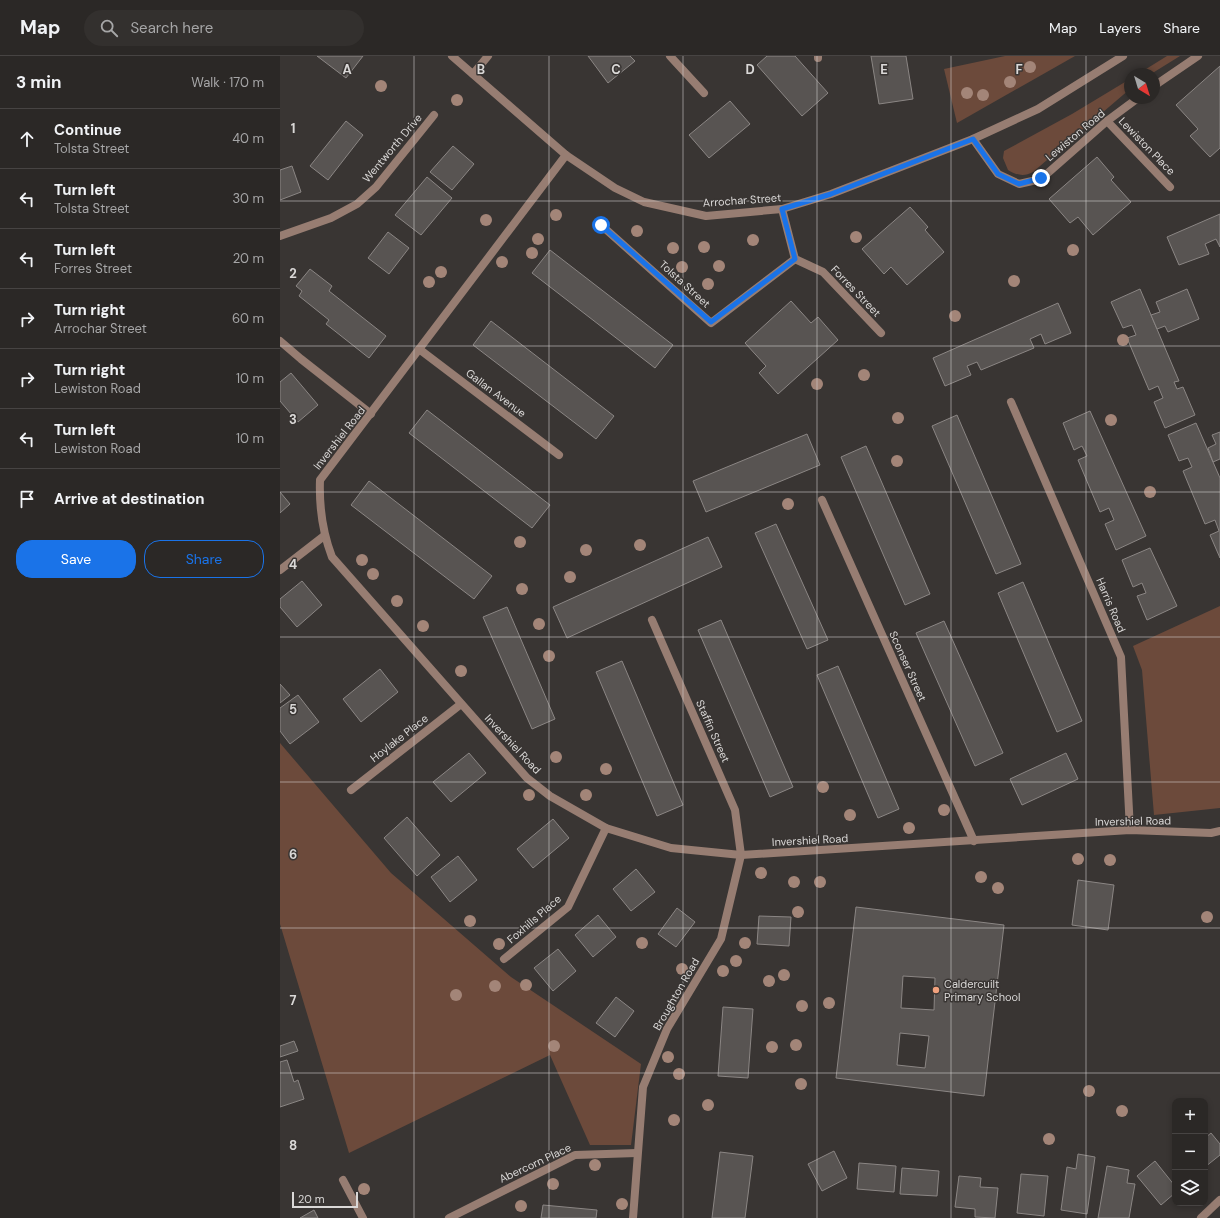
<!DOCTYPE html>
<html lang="en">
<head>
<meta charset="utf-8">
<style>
	body { margin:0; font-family:"DM Sans",sans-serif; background:#33302e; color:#f1f3f6 }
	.controls { position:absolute; right:12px; bottom:12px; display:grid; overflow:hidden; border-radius:8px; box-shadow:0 2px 6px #0003 }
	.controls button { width:36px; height:36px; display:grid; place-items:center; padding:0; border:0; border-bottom:1px solid #474443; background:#2b2826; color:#f1f3f6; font:20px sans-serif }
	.compass { position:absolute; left:844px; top:12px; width:36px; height:36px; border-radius:50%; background:#2b2826; box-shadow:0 2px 6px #0003; rotate:142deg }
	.scale { position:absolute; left:12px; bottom:10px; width:66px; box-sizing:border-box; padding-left:4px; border:2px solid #dad8d7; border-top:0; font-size:11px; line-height:14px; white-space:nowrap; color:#dad8d7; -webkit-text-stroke:3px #393533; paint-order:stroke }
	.stop { position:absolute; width:12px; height:12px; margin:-9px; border:3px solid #1a73e8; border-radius:50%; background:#fff }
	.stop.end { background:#1a73e8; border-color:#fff; box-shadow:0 1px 4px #0008 }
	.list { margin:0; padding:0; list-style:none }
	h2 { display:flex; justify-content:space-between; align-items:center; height:52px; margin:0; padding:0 16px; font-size:17px }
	h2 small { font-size:13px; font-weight:400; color:#a6a6a7 }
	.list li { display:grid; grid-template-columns:26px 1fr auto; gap:12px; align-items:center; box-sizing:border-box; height:60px; padding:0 16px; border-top:1px solid #474443 }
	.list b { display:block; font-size:15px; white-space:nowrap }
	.list p { margin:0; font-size:13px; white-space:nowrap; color:#a6a6a7 }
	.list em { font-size:13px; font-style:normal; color:#a6a6a7 }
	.actions { display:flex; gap:8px; padding:12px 16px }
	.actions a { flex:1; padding:9px 0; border:1px solid #1a73e8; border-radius:16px; text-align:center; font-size:14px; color:#1a73e8 }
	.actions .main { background:#1a73e8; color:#fff }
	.icon { flex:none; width:22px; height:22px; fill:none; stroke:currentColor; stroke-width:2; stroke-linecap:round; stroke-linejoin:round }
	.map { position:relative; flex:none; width:940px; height:1162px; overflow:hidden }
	header { display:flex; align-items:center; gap:24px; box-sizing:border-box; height:56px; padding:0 20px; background:#2b2826; border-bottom:1px solid #474443 }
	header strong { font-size:19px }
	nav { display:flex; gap:22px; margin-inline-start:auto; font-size:14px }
	.search { width:280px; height:36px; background:#33302e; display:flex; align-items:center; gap:10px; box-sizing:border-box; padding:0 14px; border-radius:22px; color:#a6a6a7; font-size:15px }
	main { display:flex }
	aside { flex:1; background:#2b2826 }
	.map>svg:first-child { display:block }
	.green { fill:#6c4a3b }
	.building { fill:#585452; stroke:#8b8684; fill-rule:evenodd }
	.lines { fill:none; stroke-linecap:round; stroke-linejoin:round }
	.service { stroke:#977d72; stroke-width:8 }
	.minor { stroke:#977d72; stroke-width:8 }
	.tertiary { stroke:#977d72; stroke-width:8 }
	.tree { fill:#a38578 }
	.route { stroke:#1a73e8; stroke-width:5 }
	.grid { fill:none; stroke:#dad8d7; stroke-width:1; stroke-opacity:0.55 }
	.poi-dot { fill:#f1a17d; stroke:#393533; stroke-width:1.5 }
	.labels { text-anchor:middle; stroke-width:3; stroke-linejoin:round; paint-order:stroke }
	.street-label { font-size:11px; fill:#dad8d7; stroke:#393533 }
	.poi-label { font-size:11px; fill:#dad8d7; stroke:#393533; text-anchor:start }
	.grid-label { font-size:13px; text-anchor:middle; font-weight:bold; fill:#dad8d7; stroke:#393533; stroke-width:3; stroke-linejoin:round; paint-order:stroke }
</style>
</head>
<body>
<header>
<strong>Map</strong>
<div class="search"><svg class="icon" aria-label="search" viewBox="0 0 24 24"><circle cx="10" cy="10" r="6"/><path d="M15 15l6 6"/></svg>Search here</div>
<nav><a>Map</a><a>Layers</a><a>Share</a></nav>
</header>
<main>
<aside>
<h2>3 min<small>Walk · 170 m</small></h2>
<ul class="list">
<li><svg class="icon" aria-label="ahead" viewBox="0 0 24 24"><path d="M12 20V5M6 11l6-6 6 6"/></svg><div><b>Continue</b><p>Tolsta Street</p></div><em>40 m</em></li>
<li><svg class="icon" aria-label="left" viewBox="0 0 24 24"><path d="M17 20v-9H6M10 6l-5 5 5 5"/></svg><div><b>Turn left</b><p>Tolsta Street</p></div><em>30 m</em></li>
<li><svg class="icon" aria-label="left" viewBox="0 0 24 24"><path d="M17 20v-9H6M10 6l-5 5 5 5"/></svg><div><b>Turn left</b><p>Forres Street</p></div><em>20 m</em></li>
<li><svg class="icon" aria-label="right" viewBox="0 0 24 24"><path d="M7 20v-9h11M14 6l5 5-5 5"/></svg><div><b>Turn right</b><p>Arrochar Street</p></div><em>60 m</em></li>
<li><svg class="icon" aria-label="right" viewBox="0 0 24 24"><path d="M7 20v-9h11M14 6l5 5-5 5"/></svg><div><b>Turn right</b><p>Lewiston Road</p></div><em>10 m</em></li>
<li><svg class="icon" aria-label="left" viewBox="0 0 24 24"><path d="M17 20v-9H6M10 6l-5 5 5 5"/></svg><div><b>Turn left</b><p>Lewiston Road</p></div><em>10 m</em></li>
<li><svg class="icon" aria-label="arrive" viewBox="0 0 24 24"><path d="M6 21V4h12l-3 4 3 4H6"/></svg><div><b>Arrive at destination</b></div></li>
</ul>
<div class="actions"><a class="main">Save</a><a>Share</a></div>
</aside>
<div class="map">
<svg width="940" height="1162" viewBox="0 0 940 1162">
	<rect width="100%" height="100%" fill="#393533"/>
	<!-- green -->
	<g class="green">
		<path d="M725,0h70l-118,67 -13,-54z"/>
		<path d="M887,0h13l-29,18h-13z"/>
		<path d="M850,23v10l-97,83c-9,5 -17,3 -25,-2l-5,-12 1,-7 68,-37z"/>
		<path d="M940,550v202l-66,7 -12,-145 -9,-24z"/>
		<path d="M0,687l111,130 120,104 130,87 -10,81h-41l-40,-90 -201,98 -69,-229z"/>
	</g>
	<!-- building -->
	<g class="building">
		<path d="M37,0h46l-17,22z"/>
		<path d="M308,0h42l5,5 -27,22z"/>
		<path d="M487,0h28l33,37 -26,23 -45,-51z"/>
		<path d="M591,0h35l7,43 -34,5z"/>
		<path d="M940,10v82l-10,9 -20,-21 8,-7 -22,-24z"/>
		<path d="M450,45l20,23 -41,34 -20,-23z"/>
		<path d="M66,65l17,14 -35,45 -18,-14z"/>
		<path d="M173,90l21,18 -22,26 -22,-18z"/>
		<path d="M817,101l17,20 -3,3 20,22 -38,33 -15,-18 -8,6 -21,-24z"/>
		<path d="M12,110l9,26 -21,8v-30z"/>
		<path d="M147,121l25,21 -31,37 -26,-20z"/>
		<path d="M630,151l18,20 -3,3 19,22 -37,33 -16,-18 -7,7 -22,-25z"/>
		<path d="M940,158v33l-4,-8 -11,5 4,10 -30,11 -12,-28z"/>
		<path d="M108,176l21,16 -20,26 -21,-16z"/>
		<path d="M270,194l123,95 -18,23 -123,-95z"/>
		<path d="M30,213l22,17 -3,5 57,45 -17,22 -43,-34 3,-4 -30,-24 3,-5 -6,-5z"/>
		<path d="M860,233l39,92 -5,1 3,7 6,-2 12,28 -30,13 -11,-26 9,-4 -5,-12 -9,4 -22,-52 9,-3 -4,-10 -9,3 -12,-26z"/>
		<path d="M907,233l12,30 -31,13 -3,-6 -8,3 -6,-14 9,-3 -4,-10z"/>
		<path d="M511,245l20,22 7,-6 20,23 -60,54 -19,-21 7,-7 -21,-23z"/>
		<path d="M778,247l13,30 -26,11 -4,-10 -11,5 4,9 -53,22 -4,-8 -10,4 4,9 -26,11 -12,-28z"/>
		<path d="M211,265l123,95 -18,23 -123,-94z"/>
		<path d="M11,317l27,32 -20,17 -18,-21v-19z"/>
		<path d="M147,354l123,95 -18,23 -123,-95z"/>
		<path d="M810,355l56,125 -30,14 -11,-26 9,-4 -5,-12 -9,4 -22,-52 9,-4 -5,-10 -8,4 -11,-27z"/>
		<path d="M677,359l64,149 -25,10 -64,-148z"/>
		<path d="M916,367l24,55v80l-10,-23 9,-4 -4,-11 -10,4 -22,-53 9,-4 -4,-9 -9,3 -11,-26z"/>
		<path d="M940,376v27l-7,3 -5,-14 8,-4 -4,-9z"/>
		<path d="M527,378l13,31 -114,47 -13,-31z"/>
		<path d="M586,390l64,148 -25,11 -64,-148z"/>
		<path d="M89,425l123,95 -18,23 -123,-94z"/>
		<path d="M0,436l10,12 -10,9z"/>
		<path d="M496,468l52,116 -21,9 -52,-116z"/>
		<path d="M428,481l14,30 -155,71 -14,-31z"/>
		<path d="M870,492l27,58 -30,14 -10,-24 9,-3 -4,-10 -9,4 -11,-27z"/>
		<path d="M22,525l20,24 -25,22 -17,-20v-8z"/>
		<path d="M743,526l59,139 -25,11 -59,-139z"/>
		<path d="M227,551l48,112 -23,10 -49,-112z"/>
		<path d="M441,564l72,167 -23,10 -72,-167z"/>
		<path d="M664,565l59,132 -28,13 -59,-133z"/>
		<path d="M342,605l61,144 -26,11 -61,-144z"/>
		<path d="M558,610l61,143 -21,9 -61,-143z"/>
		<path d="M100,613l18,23 -37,30 -18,-23z"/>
		<path d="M0,628l10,11 -10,8z"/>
		<path d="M18,639l21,27 -29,22 -10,-13v-23z"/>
		<path d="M189,697l17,20 -35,29 -18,-20z"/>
		<path d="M786,697l12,26 -56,26 -12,-26z"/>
		<path d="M127,761l33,38 -23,21 -33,-38z"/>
		<path d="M273,763l16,19 -36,30 -16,-19z"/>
		<path d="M178,800l19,24 -27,22 -19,-25z"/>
		<path d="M356,813l19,23 -24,19 -18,-22z"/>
		<path d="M798,824l36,5 -6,45 -36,-5z"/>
		<path d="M576,851l148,18 -20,171 -148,-18zM623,920l32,2 -1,32 -33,-2zM620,977l29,3 -4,32 -28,-3z"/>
		<path d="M397,852l18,14 -19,25 -18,-13z"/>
		<path d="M318,859l18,22 -23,20 -18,-22z"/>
		<path d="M479,860l32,1 -2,29 -32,-2z"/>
		<path d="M278,893l18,22 -23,20 -19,-23z"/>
		<path d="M336,941l18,14 -19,26 -19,-14z"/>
		<path d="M443,951l30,2 -5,69 -30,-2z"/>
		<path d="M14,985l4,10 -18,6v-11z"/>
		<path d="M7,1004l7,22 4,-2 6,19 -24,8v-45z"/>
		<path d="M931,1077l9,11v11l-15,12v-29z"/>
		<path d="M554,1095l13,27 -25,13 -14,-27z"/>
		<path d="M440,1096l33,4 -8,62h-33z"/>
		<path d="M798,1098l17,3 -8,57 -26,-4 6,-43 9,2z"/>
		<path d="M875,1105l20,25v7l-14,12 -24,-29z"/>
		<path d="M579,1107l37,3 -2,26 -37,-3z"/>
		<path d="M827,1110l22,4 -2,13 8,1 -6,34h-31z"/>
		<path d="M622,1112l37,3 -2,25 -37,-2z"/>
		<path d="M741,1118l27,2 -4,40 -27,-3z"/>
		<path d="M679,1120l22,2 -1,9 18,1 -3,30 -20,-1v-8l-20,-2z"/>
		<path d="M263,1149l54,5 -1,8h-55z"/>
		<path d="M34,1154l4,8h-18z"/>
	</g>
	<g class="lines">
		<!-- service -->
		<g class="service">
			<path d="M538,0v2"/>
			<path d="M63,1124l20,38"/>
		</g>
		<!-- minor -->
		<g class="minor">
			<path d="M390,0l34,37"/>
			<path d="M193,18l15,-18"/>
			<path d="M874,30l44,-30"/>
			<path d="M827,65l63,66"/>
			<path d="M693,83l25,35 21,10 22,-5 66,-58 31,-23"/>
			<path d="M502,153l13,50 28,13 58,61"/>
			<path d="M321,169l110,98 84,-64"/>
			<path d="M0,180l51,-18 26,-14 19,-17 58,-72"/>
			<path d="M0,285l21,18 70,55"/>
			<path d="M139,293l140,106"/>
			<path d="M731,346l110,255 9,173"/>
			<path d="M542,444l152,341"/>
			<path d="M0,514l44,-34"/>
			<path d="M71,734l110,-86"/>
			<path d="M224,903l64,-52 38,-79"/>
			<path d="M169,1162l126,-63 62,-2"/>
			<path d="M353,1162l10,-131 24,-58 54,-90 20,-84 -6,-45 -83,-190"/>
			<path d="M921,1162l19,-18"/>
		</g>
		<!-- tertiary -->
		<g class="tertiary">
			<path d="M172,0l114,99 49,33 29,14 62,14 76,-7 49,-15 142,-55 65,-30 85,-53"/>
			<path d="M286,99l-246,325c-1,28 2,51 12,77l195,221 23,18 56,32 65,20 70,7 389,-25 81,3 9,-2"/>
		</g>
	</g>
	<!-- trees -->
	<g class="tree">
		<circle cx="750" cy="11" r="6"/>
		<circle cx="730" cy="26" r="6"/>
		<circle cx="101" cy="30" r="6"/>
		<circle cx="687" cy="37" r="6"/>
		<circle cx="703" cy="39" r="6"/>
		<circle cx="177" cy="44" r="6"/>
		<circle cx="276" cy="159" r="6"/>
		<circle cx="206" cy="164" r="6"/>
		<circle cx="357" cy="175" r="6"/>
		<circle cx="576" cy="181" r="6"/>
		<circle cx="258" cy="183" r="6"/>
		<circle cx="473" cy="184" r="6"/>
		<circle cx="424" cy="191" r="6"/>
		<circle cx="393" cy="192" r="6"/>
		<circle cx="793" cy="194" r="6"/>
		<circle cx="252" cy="197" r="6"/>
		<circle cx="222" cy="206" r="6"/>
		<circle cx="439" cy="210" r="6"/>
		<circle cx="402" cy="211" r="6"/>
		<circle cx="161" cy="216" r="6"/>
		<circle cx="734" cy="225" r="6"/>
		<circle cx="149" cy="226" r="6"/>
		<circle cx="428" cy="228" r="6"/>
		<circle cx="675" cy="260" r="6"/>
		<circle cx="843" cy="284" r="6"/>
		<circle cx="584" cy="319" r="6"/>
		<circle cx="537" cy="328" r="6"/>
		<circle cx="618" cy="362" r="6"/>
		<circle cx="831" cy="364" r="6"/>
		<circle cx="617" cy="405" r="6"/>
		<circle cx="870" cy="436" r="6"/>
		<circle cx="508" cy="448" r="6"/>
		<circle cx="240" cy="486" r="6"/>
		<circle cx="360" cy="489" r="6"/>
		<circle cx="306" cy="494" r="6"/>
		<circle cx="82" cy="504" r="6"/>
		<circle cx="93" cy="518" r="6"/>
		<circle cx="290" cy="521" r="6"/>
		<circle cx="242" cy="533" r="6"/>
		<circle cx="117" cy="545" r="6"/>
		<circle cx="259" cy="568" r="6"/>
		<circle cx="143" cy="570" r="6"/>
		<circle cx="269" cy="600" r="6"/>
		<circle cx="181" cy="615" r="6"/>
		<circle cx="276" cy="701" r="6"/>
		<circle cx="326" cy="713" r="6"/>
		<circle cx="543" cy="731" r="6"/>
		<circle cx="249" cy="739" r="6"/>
		<circle cx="306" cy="739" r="6"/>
		<circle cx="664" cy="754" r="6"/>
		<circle cx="570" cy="759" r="6"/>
		<circle cx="629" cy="772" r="6"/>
		<circle cx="798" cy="803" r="6"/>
		<circle cx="830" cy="804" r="6"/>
		<circle cx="481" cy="817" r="6"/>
		<circle cx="701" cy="821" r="6"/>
		<circle cx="514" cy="826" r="6"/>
		<circle cx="540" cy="826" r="6"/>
		<circle cx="718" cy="832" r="6"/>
		<circle cx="518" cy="856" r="6"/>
		<circle cx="927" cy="861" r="6"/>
		<circle cx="190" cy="865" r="6"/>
		<circle cx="362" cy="887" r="6"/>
		<circle cx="465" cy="887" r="6"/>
		<circle cx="219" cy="888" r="6"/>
		<circle cx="456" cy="905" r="6"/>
		<circle cx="402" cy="913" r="6"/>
		<circle cx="443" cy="915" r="6"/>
		<circle cx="504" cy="919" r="6"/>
		<circle cx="489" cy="925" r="6"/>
		<circle cx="246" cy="929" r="6"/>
		<circle cx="215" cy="930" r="6"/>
		<circle cx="176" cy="939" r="6"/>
		<circle cx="549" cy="947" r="6"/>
		<circle cx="522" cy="950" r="6"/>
		<circle cx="516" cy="989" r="6"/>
		<circle cx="274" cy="990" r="6"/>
		<circle cx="492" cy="991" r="6"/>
		<circle cx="388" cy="1001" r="6"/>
		<circle cx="399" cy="1018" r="6"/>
		<circle cx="521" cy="1028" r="6"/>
		<circle cx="809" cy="1035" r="6"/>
		<circle cx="428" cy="1049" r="6"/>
		<circle cx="842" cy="1055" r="6"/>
		<circle cx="394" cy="1064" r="6"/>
		<circle cx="769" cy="1083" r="6"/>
		<circle cx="315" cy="1109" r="6"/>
		<circle cx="273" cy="1128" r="6"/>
		<circle cx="84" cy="1133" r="6"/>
		<circle cx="342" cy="1148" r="6"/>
		<circle cx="241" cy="1150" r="6"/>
	</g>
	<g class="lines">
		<!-- route -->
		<path class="route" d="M321,169l110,97 84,-63 -13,-50 49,-15 142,-55 25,35 21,10 22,-6"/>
	</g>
	<!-- grid -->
	<path class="grid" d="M134,0v1162M269,0v1162M403,0v1162M537,0v1162M671,0v1162M806,0v1162M0,145h940M0,290h940M0,436h940M0,581h940M0,726h940M0,872h940M0,1017h940"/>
	<!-- markers -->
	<circle class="poi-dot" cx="656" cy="934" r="4"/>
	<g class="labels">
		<!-- street labels -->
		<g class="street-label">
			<text transform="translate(795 79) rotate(-40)" y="4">Lewiston Road</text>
			<text transform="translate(867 90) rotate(46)" y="4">Lewiston Place</text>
			<text transform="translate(112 92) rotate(-50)" y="4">Wentworth Drive</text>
			<text transform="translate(462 144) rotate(-4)" y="4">Arrochar Street</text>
			<text transform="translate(405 228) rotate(42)" y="4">Tolsta Street</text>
			<text transform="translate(576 235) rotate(46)" y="4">Forres Street</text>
			<text transform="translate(216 337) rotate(37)" y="4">Gallan Avenue</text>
			<text transform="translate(59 382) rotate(-52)" y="4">Invershiel Road</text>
			<text transform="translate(831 549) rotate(67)" y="4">Harris Road</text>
			<text transform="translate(628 610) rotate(66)" y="4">Sconser Street</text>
			<text transform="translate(433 675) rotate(66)" y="4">Staffin Street</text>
			<text transform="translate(119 682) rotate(-38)" y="4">Hoylake Place</text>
			<text transform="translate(233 688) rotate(47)" y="4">Invershiel Road</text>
			<text transform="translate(853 765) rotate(-1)" y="4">Invershiel Road</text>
			<text transform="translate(530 784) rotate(-3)" y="4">Invershiel Road</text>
			<text transform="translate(254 863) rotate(-41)" y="4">Foxhills Place</text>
			<text transform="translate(396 938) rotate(-60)" y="4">Broughton Road</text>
			<text transform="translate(255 1107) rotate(-25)" y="4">Abercorn Place</text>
		</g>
		<!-- poi labels -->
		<g class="poi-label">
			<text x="664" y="932">Caldercuilt<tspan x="664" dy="13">Primary School</tspan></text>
		</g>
	</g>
	<g class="grid-label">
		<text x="67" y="18">A</text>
		<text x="201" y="18">B</text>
		<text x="336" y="18">C</text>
		<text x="470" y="18">D</text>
		<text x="604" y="18">E</text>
		<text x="739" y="18">F</text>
		<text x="13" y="77">1</text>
		<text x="13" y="222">2</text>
		<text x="13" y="368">3</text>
		<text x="13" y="513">4</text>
		<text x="13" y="658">5</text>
		<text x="13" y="803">6</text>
		<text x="13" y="949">7</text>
		<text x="13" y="1094">8</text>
	</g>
</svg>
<div class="controls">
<button>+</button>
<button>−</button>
<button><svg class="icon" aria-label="layers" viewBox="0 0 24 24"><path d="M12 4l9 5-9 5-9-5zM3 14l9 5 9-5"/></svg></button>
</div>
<svg class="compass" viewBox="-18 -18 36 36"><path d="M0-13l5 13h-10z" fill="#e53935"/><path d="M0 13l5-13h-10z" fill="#a6a6a7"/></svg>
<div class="scale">20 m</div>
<div class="stop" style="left:321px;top:169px"></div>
<div class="stop end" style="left:761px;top:122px"></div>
</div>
</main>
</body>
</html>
